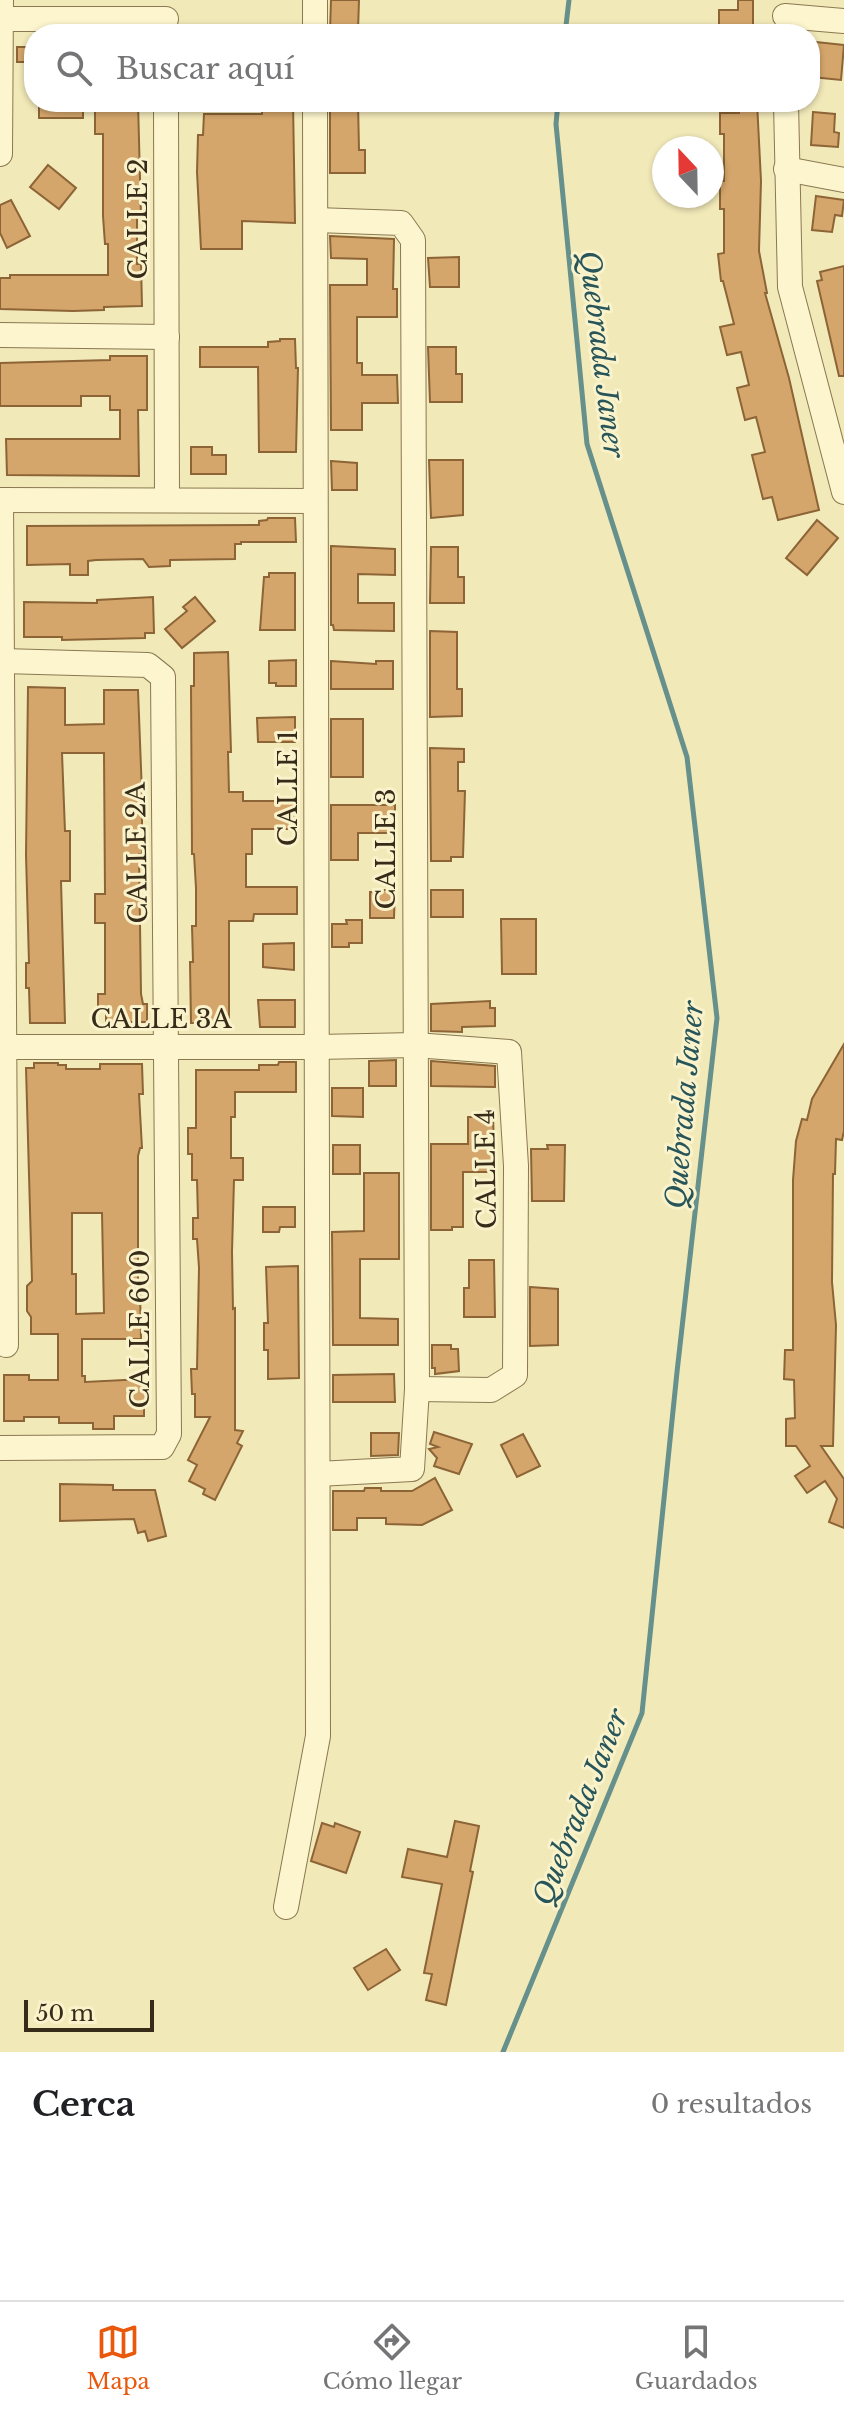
<!DOCTYPE html>
<html lang="es">
<head>
<meta charset="utf-8">
<style>
	body { margin:0; font-family:"Libre Baskerville",serif; background:#f2f2f2; color:#202124 }
	.compass { position:absolute; left:652px; top:136px; width:72px; height:72px; border-radius:50%; background:#fff; box-shadow:0 2px 6px #0004; rotate:338deg }
	.scale { position:absolute; left:24px; bottom:20px; width:130px; box-sizing:border-box; padding-left:8px; border:4px solid #372c19; border-top:0; font-size:22px; line-height:28px; white-space:nowrap; color:#372c19; -webkit-text-stroke:6px #f9f2ca; paint-order:stroke }
	.list { margin:0; padding:0; list-style:none }
	h2 { display:flex; justify-content:space-between; align-items:center; height:104px; margin:0; padding:0 32px; font-size:34px }
	h2 small { font-size:26px; font-weight:400; color:#757577 }
	.icon { flex:none; width:44px; height:44px; fill:none; stroke:currentColor; stroke-width:2; stroke-linecap:round; stroke-linejoin:round }
	.map { position:relative; flex:none; width:844px; height:2052px; overflow:hidden }
	.search { position:absolute; background:#fff; box-shadow:0 2px 6px #0004; left:24px; right:24px; top:24px; height:88px; display:flex; align-items:center; gap:20px; box-sizing:border-box; padding:0 28px; border-radius:32px; color:#757577; font-size:30px }
	.sheet { height:248px; background:#fff }
	nav { display:flex; justify-content:space-around; align-items:center; box-sizing:border-box; height:112px; border-top:2px solid #e0e0e0; background:#fff; font-size:22px; color:#757577 }
	nav a { display:grid; justify-items:center; gap:4px }
	nav .on { color:#ea580c }
	.map>svg:first-child { display:block }
	.lines { fill:none; stroke-linecap:round; stroke-linejoin:round }
	.stream { stroke:#66908b; stroke-width:5 }
	.building { fill:#d4a66b; stroke:#8c6436; stroke-width:2; fill-rule:evenodd }
	.minor-casing { stroke:#8a7852; stroke-width:26 }
	.minor { stroke:#fcf5cd; stroke-width:24 }
	.labels { text-anchor:middle; stroke-width:6; stroke-linejoin:round; paint-order:stroke }
	.street-label { font-size:26px; fill:#372c19; stroke:#f9f2ca }
	.water-label { font-size:28px; font-style:italic; fill:#275559; stroke:#f9f2ca }
</style>
</head>
<body>
<div class="map">
<svg width="844" height="2052" viewBox="0 0 844 2052">
	<rect width="100%" height="100%" fill="#f2e9b9"/>
	<g class="lines">
		<!-- stream -->
		<g class="stream">
			<path d="M565,34l4,-34"/>
			<path d="M503,2052l139,-339 35,-341 40,-354 -30,-261 -100,-313 -31,-320 2,-22"/>
		</g>
	</g>
	<!-- building -->
	<g class="building">
		<path d="M331,0h28l-1,31h-28z"/>
		<path d="M738,0h15v34h-34v-24h19z"/>
		<path d="M816,42l28,3 -3,35 -29,-3z"/>
		<rect x="17" y="47" width="17" height="15"/>
		<rect x="39" y="102" width="44" height="16"/>
		<path d="M116,102h22l3,114h-4v48h4l1,42 -38,1v3l-31,1 -73,-2v-31h10v-3h98v-31h-3l-2,-28v-82h-8v-24l22,-1z"/>
		<path d="M262,102h31l2,121 -53,-2v28h-41l-4,-77 1,-37h5l1,-21h58z"/>
		<path d="M330,102h28l1,48h6v23h-35z"/>
		<path d="M739,102h18l4,79 -2,70 8,42h-2l24,85 30,132 -41,10 -6,-23 -9,2 -11,-44 13,-3 -9,-35 -11,3 -8,-32 12,-3 -8,-33 -14,3 -7,-28 14,-3 -11,-43h-2l-3,-27 6,-1v-44h-4v-28h4v-47h-4v-21h19z"/>
		<path d="M813,112l22,2 -1,18 5,1 -1,14 -27,-2z"/>
		<path d="M48,165l28,23 -17,21 -29,-22z"/>
		<path d="M816,196l28,4 -2,16 -7,-1 -3,17 -20,-2z"/>
		<path d="M11,200l19,36 -23,12 -7,-15v-28z"/>
		<path d="M330,236l64,3 -1,50h4v28h-40v46h5v12h35l1,28h-36v27h-31l-1,-145h37v-26l-36,-1z"/>
		<path d="M459,257v30h-29l-2,-29z"/>
		<path d="M844,266v110h-5l-22,-95 5,-1 -2,-8z"/>
		<path d="M280,339h15l1,29h2l-2,84h-37l-1,-85h-58v-20h68v-5l12,-1z"/>
		<path d="M428,347h28v27h6v28h-32z"/>
		<path d="M110,356h37v54h-9l1,66 -132,-1 -1,-36h114v-29h-10v-14h-29v10h-81v-43l110,-3z"/>
		<path d="M191,447h21v8h14v19h-35z"/>
		<path d="M429,460h34v55l-32,3z"/>
		<path d="M331,461l26,2v27h-25z"/>
		<path d="M268,518h27l1,24h-55v2h-6v15l-65,1v6l-21,1 -6,-8 -47,1 -8,1v14h-18v-11l-43,1v-39l232,-1v-4l8,-1z"/>
		<path d="M817,520l21,18 -31,37 -21,-17z"/>
		<path d="M331,546l64,3v26l-37,-1v29h36v28l-60,-1 -1,-5h-2z"/>
		<path d="M431,547h27v30h6v26h-34z"/>
		<path d="M269,573h26v57h-35l4,-53h5z"/>
		<path d="M153,597l1,36h-9v5l-83,2v-3h-38v-35l73,1v-3z"/>
		<path d="M195,597l20,24 -33,27 -17,-19 22,-18 -4,-4z"/>
		<path d="M430,631l27,1v57h5v27l-32,1z"/>
		<path d="M228,652l3,100h-3l1,40h14v9h53v28h-44v25h-6v33h51v27h-43l-1,7h-24v102h-38l-1,-61h3l-1,-36h4v-38l-2,-34h-2l-1,-168h3v-33z"/>
		<path d="M296,660v26h-20v-3h-7v-22z"/>
		<path d="M331,661l45,3v-3h17v28h-62z"/>
		<path d="M28,687l37,1v37l39,-1v-34h34l4,104v60h-3l2,140 2,10h4v18h-41v-13h-8v-15h7v-71h-10v-29h10l-1,-141h-42l3,78h5v50h-9l4,142h-35l-1,-35h-3v-25h3l-3,-108z"/>
		<path d="M295,717v25h-37l-1,-24z"/>
		<rect x="331" y="719" width="32" height="58"/>
		<path d="M430,748l34,1v13h-6v29h7l-2,66h-12v4h-20z"/>
		<path d="M331,805h64v28h-37v27h-27z"/>
		<path d="M377,890h18l-1,28h-24v-26h7z"/>
		<rect x="431" y="890" width="32" height="27"/>
		<path d="M501,919h35v55h-34z"/>
		<path d="M346,920h16v23h-13v4h-17v-23h15z"/>
		<path d="M294,943v27l-31,-3v-23z"/>
		<path d="M258,1000h37v27h-35z"/>
		<path d="M490,1001v7h5v18l-33,1v5l-31,-1v-27z"/>
		<path d="M844,1044v87l-2,9 -6,-1 -1,35h-2l-1,108 4,43 -3,121h-12l23,33v49l-15,-6 8,-23 -12,-18 -18,12 -12,-17 15,-10 -14,-20h-10v-27l9,-1 -1,-38 -10,-1 1,-29h8v-170l3,-39 6,-22 5,1 5,-21z"/>
		<path d="M396,1060v26h-27v-25z"/>
		<path d="M431,1061l64,5v21l-64,-1z"/>
		<path d="M279,1062h17v30h-61v25h-4v41h12v22h-9l-2,72 1,57 2,-1v122l8,1 -6,12 5,3 -27,54 -12,-6 2,-5 -16,-8 8,-16 -9,-5 22,-43h-15v-23h-3l-1,-25h6l2,-101 -2,-29h-4v-21h5l-1,-38h-5v-26h-4v-26h8v-58h63v-5h19z"/>
		<path d="M34,1063h24v2h8v4h34v-5h42l1,30h-4l3,54h-2l-2,8v132h2l1,51h-59v37h3v6l59,-3v8h5v13h-5v16h-30v13h-21v-6h-34v-6h-35v4h-20v-46h25v5h29v-46h-27v-17l-4,-6v-25l5,-5 -6,-213h8zM72,1213h30l2,100 -28,1v-40h-4z"/>
		<path d="M332,1088h31v29l-31,-1z"/>
		<path d="M468,1117h25l2,55h-32v55h-11v3h-21v-86h37z"/>
		<rect x="333" y="1145" width="27" height="29"/>
		<path d="M547,1145h18l-1,56h-32l-1,-52h17z"/>
		<path d="M364,1173h35v86h-39v59l38,1v26h-65l-1,-113 32,-1z"/>
		<path d="M263,1207h32v20h-15l-1,5h-16z"/>
		<path d="M469,1260h25l1,57h-31v-29h5z"/>
		<path d="M298,1266l1,112 -31,1v-29h-4v-27h4l-2,-56z"/>
		<path d="M530,1287l28,2v56l-28,1z"/>
		<path d="M432,1345h19v4h7l1,22 -24,3v-6h-3z"/>
		<path d="M394,1374l1,28h-62v-27z"/>
		<path d="M434,1432l38,12 -13,30 -25,-8 3,-8 -8,-9 9,-2 -8,-3z"/>
		<path d="M371,1433h28l-1,22 -27,1z"/>
		<path d="M523,1434l17,32 -23,11 -16,-32z"/>
		<path d="M435,1478l17,32 -30,15 -36,-1v-6h-29v12h-24v-39h31l1,-3h16v3h31z"/>
		<path d="M60,1484l53,1v5h42l11,46 -18,5 -3,-10 -7,2 -4,-14 -74,2z"/>
		<path d="M455,1821l24,5 -9,45 3,1 -27,133 -20,-5 6,-26 -8,-1 18,-89 -40,-7 6,-28 39,8z"/>
		<path d="M322,1823l12,4 1,-4 25,9 -14,41 -35,-12z"/>
		<path d="M386,1949l14,21 -32,20 -14,-22z"/>
	</g>
	<g class="lines">
		<!-- minor casing -->
		<g class="minor-casing">
			<g id="minor">
				<path d="M315,0v34"/>
				<path d="M785,16l59,5"/>
				<path d="M1,19h165"/>
				<path d="M166,102l1,398"/>
				<path d="M786,102l4,185 54,205"/>
				<path d="M0,154l1,-154"/>
				<path d="M786,169l58,11"/>
				<path d="M316,220l85,3 12,17 4,1149 -5,80 -94,5"/>
				<path d="M0,335l167,2"/>
				<path d="M0,500l315,1"/>
				<path d="M1,500l5,845"/>
				<path d="M6,1047h311l98,-2 94,7 7,114 -1,209 -24,15 -74,-1"/>
				<path d="M0,1448l162,-1 7,-13 -6,-757 -15,-12 -146,-4"/>
				<path d="M286,1907l32,-171 -3,-1634"/>
			</g>
		</g>
		<!-- minor -->
		<use href="#minor" class="minor"/>
	</g>
	<g class="labels">
		<!-- street labels -->
		<g class="street-label">
			<text transform="translate(138 219) rotate(-90)" y="9">CALLE 2</text>
			<text transform="translate(288 788) rotate(-90)" y="9">CALLE 1</text>
			<text transform="translate(386 849) rotate(-90)" y="9">CALLE 3</text>
			<text transform="translate(137 853) rotate(-91)" y="9">CALLE 2A</text>
			<text x="161" y="1028">CALLE 3A</text>
			<text transform="translate(486 1169) rotate(-91)" y="9">CALLE 4</text>
			<text transform="translate(140 1329) rotate(-90)" y="9">CALLE 600</text>
		</g>
		<!-- water labels -->
		<g class="water-label">
			<text transform="translate(602 354) rotate(83)" y="10">Quebrada Janer</text>
			<text transform="translate(684 1105) rotate(-85)" y="10">Quebrada Janer</text>
			<text transform="translate(580 1807) rotate(-68)" y="10">Quebrada Janer</text>
		</g>
	</g>
</svg>
<svg class="compass" viewBox="-18 -18 36 36"><path d="M0-13l5 13h-10z" fill="#e53935"/><path d="M0 13l5-13h-10z" fill="#757577"/></svg>
<div class="scale">50 m</div>
<div class="search"><svg class="icon" aria-label="search" viewBox="0 0 24 24"><circle cx="10" cy="10" r="6"/><path d="M15 15l6 6"/></svg>Buscar aquí</div>
</div>
<section class="sheet">
<h2>Cerca<small>0 resultados</small></h2>
<ul class="list">
</ul>
</section>
<nav>
<a class="on"><svg class="icon" aria-label="map" viewBox="0 0 24 24"><path d="M3 6l6-2 6 2 6-2v14l-6 2-6-2-6 2zM9 4v14M15 6v14"/></svg>Mapa</a>
<a><svg class="icon" aria-label="directions" viewBox="0 0 24 24"><path d="M12 3l9 9-9 9-9-9zM9 14v-3h6M13 9l2 2-2 2"/></svg>Cómo llegar</a>
<a><svg class="icon" aria-label="saved" viewBox="0 0 24 24"><path d="M7 4h10v16l-5-4-5 4z"/></svg>Guardados</a>
</nav>
</body>
</html>
